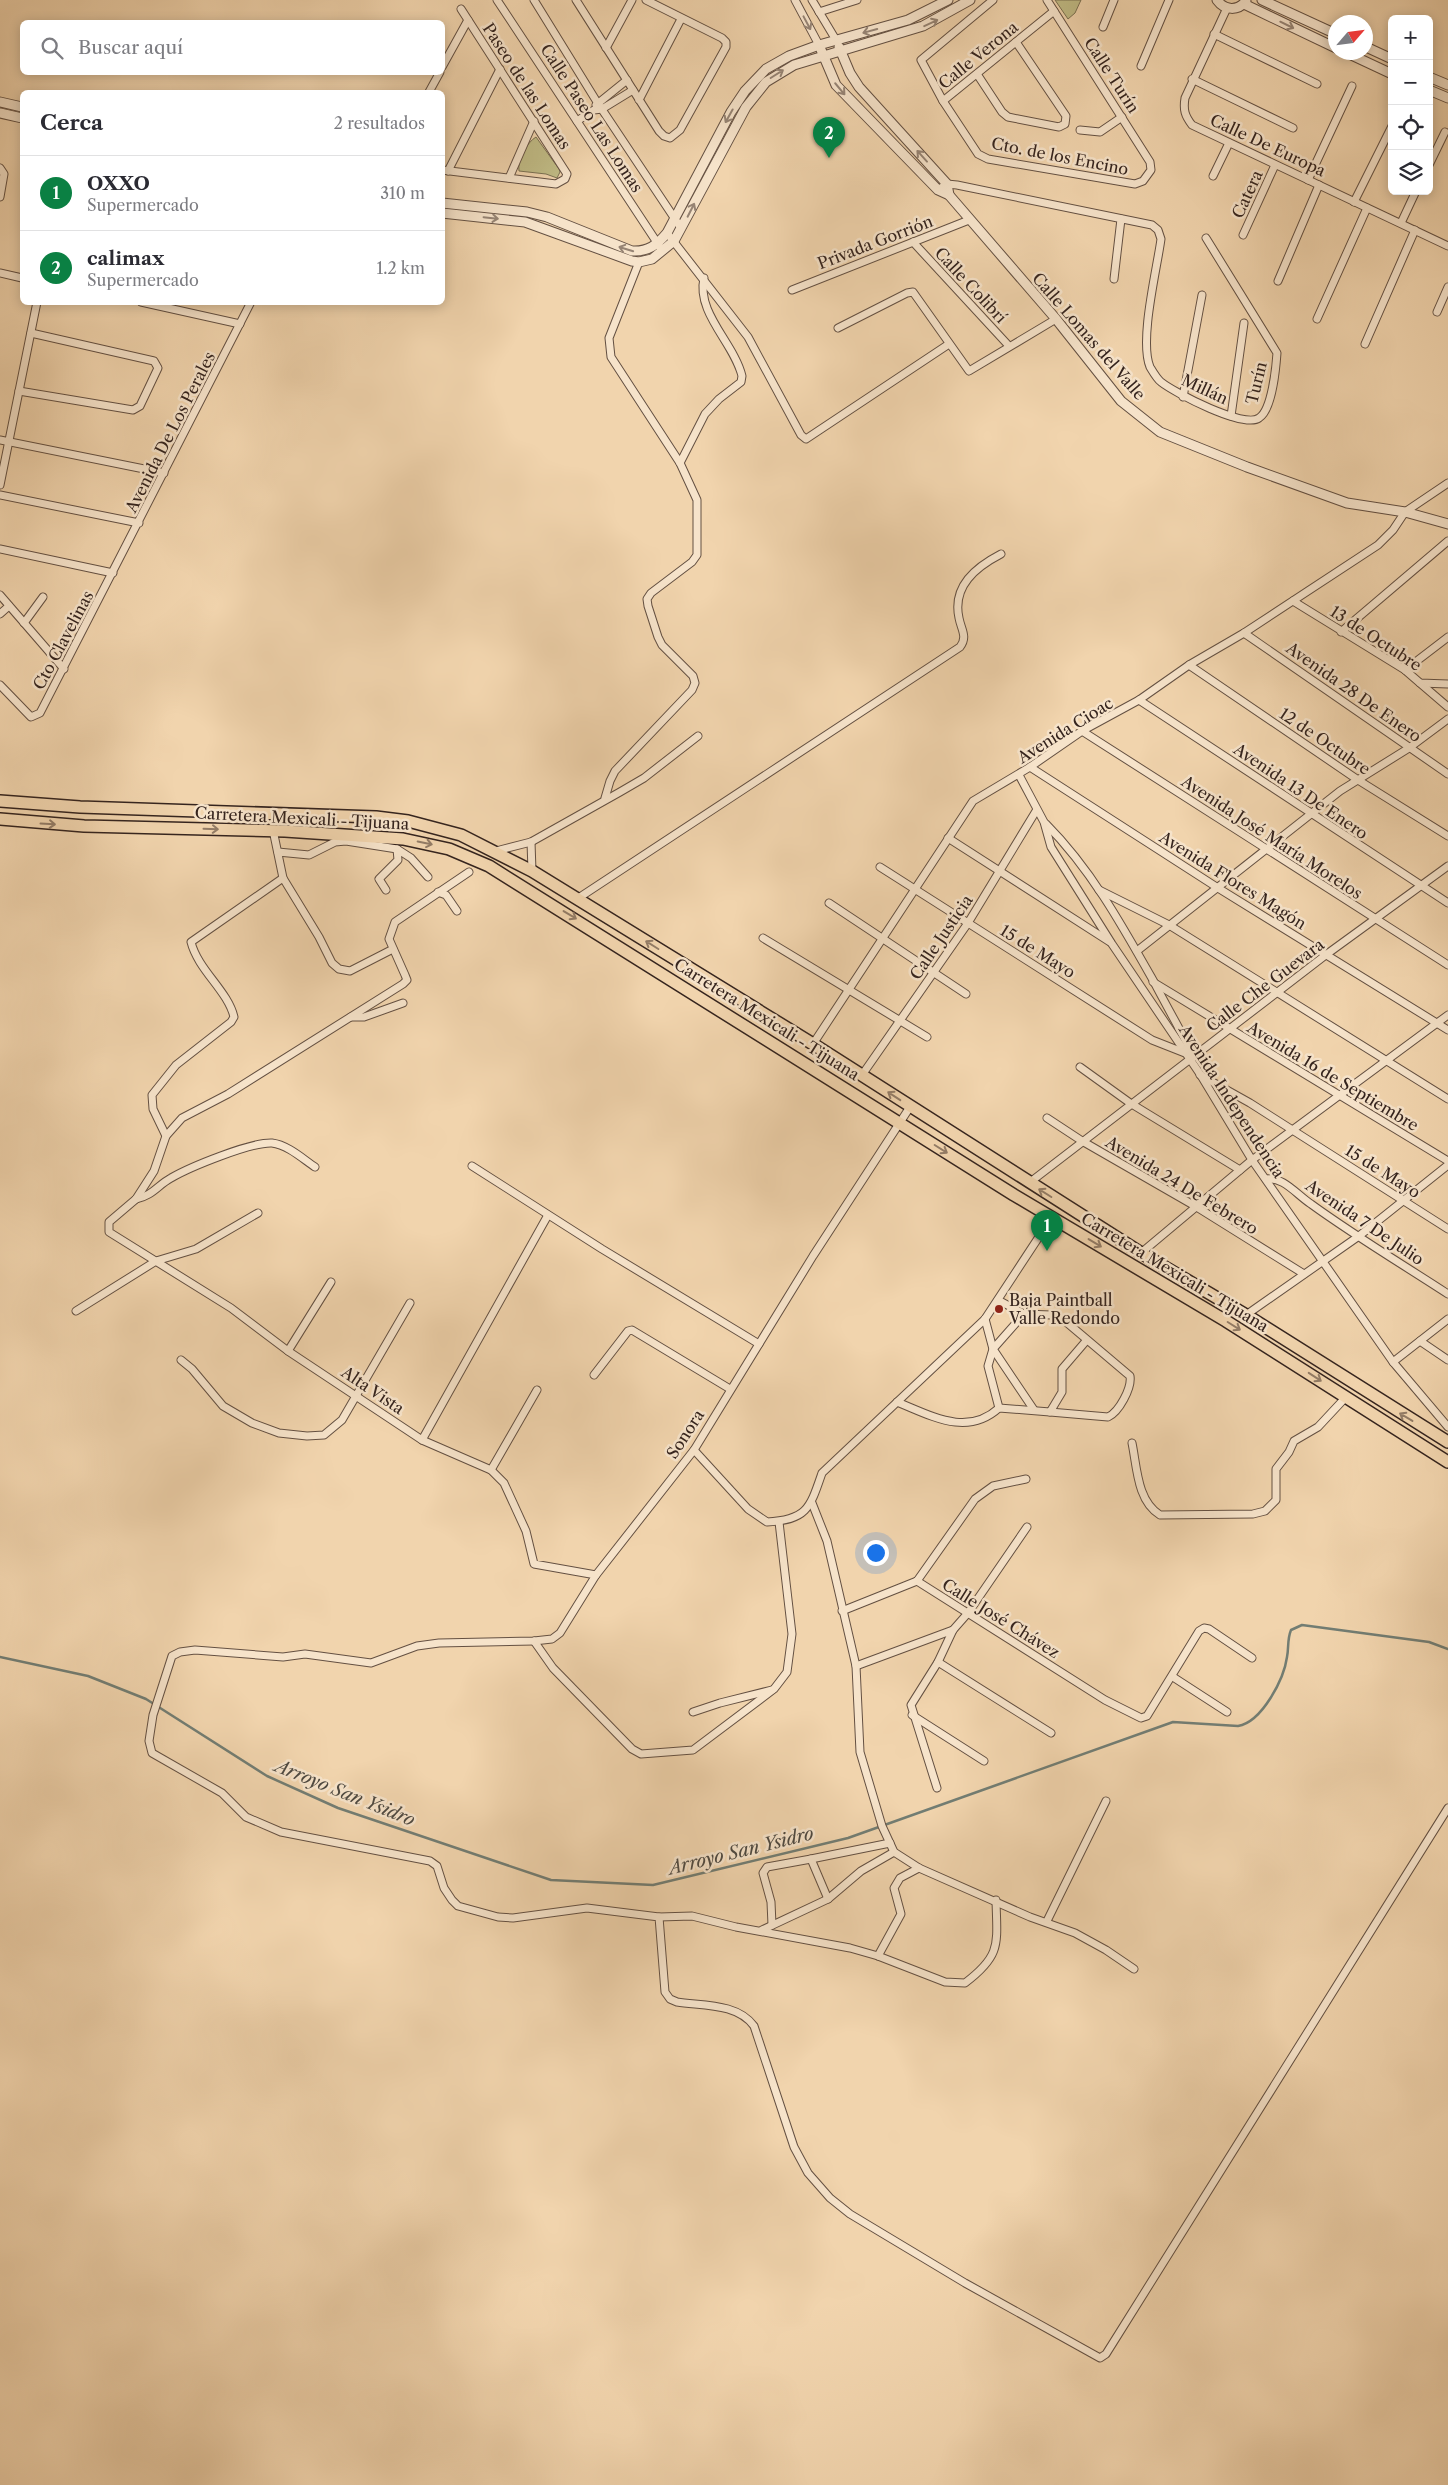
<!DOCTYPE html>
<html lang="es">
<head>
<meta charset="utf-8">
<style>
	body { margin:0; font-family:"Libre Caslon Text",serif; background:#f7f7f7; color:#2b2b33 }
	.controls { position:absolute; right:15px; top:15px; display:grid; overflow:hidden; border-radius:8px; box-shadow:0 2px 12px #0003 }
	.controls button { width:45px; height:45px; display:grid; place-items:center; padding:0; border:0; border-bottom:1px solid #e1e1e2; background:#fff; color:#2b2b33; font:25px sans-serif }
	.compass { position:absolute; left:1328px; top:15px; width:45px; height:45px; border-radius:50%; background:#fff; box-shadow:0 2px 12px #0003; rotate:62deg }
	.you { position:absolute; left:875px; top:1552px; width:18px; height:18px; margin:-12px; border:4px solid #fff; border-radius:50%; background:#1a73e8; box-shadow:0 0 0 8px #1a73e833 }
	.badge { display:grid; place-items:center; width:32px; height:32px; border-radius:50%; background:#0b8043; color:#fff; font-size:16px; font-weight:700 }
	.pin { position:absolute; translate:-50% -41px; filter:drop-shadow(0 1px 2px #0008) }
	.pin::after { content:''; position:absolute; top:26px; width:18px; height:15px; background:inherit; clip-path:polygon(0 0,100% 0,50% 100%) }
	.list { margin:0; padding:0; list-style:none }
	h2 { display:flex; justify-content:space-between; align-items:center; height:65px; margin:0; padding:0 20px; font-size:21px }
	h2 small { font-size:16px; font-weight:400; color:#7c7c81 }
	.list li { display:grid; grid-template-columns:32px 1fr auto; gap:15px; align-items:center; box-sizing:border-box; height:75px; padding:0 20px; border-top:1px solid #e1e1e2 }
	.list b { display:block; font-size:19px; white-space:nowrap }
	.list p { margin:0; font-size:16px; white-space:nowrap; color:#7c7c81 }
	.list em { font-size:16px; font-style:normal; color:#7c7c81 }
	.icon { flex:none; width:28px; height:28px; fill:none; stroke:currentColor; stroke-width:2; stroke-linecap:round; stroke-linejoin:round }
	.map { position:relative; flex:none; width:1448px; height:2485px; overflow:hidden }
	.search { position:absolute; background:#fff; box-shadow:0 2px 12px #0003; left:20px; top:20px; width:425px; height:55px; display:flex; align-items:center; gap:12px; box-sizing:border-box; padding:0 18px; border-radius:8px; color:#7c7c81; font-size:19px }
	.panel { position:absolute; background:#fff; box-shadow:0 2px 12px #0003; left:20px; top:90px; width:425px; height:215px; border-radius:8px }
	.map>svg:first-child { display:block }
	.green { fill:#c0bb85; stroke:#7a7052 }
	.lines { fill:none; stroke-linecap:round; stroke-linejoin:round }
	.stream { stroke:#727d73; stroke-width:2.5 }
	.minor-casing { stroke:#645042; stroke-width:9 }
	.tertiary-casing { stroke:#645042; stroke-width:11 }
	.primary-casing { stroke:#35241e; stroke-width:14 }
	.minor { stroke:#f6e3ca; stroke-width:7 }
	.tertiary { stroke:#f6e3ca; stroke-width:9 }
	.primary { stroke:#f1d4ad; stroke-width:11 }
	.oneway { stroke:#968474 }
	.oneway2 { stroke:#937c66 }
	.poi-dot { fill:#8f2418; stroke:#f6e3ca; stroke-width:2 }
	.labels { text-anchor:middle; stroke-width:5; stroke-linejoin:round; paint-order:stroke }
	.street-label { font-size:16px; fill:#35241e; stroke:#f6e3ca }
	.poi-label { font-size:16px; fill:#35241e; stroke:#f6e3ca; text-anchor:start }
	.water-label { font-size:18px; font-style:italic; fill:#4e4941; stroke:#f6e3ca }
</style>
</head>
<body>
<div class="map">
<svg width="1448" height="2485" viewBox="0 0 1448 2485">
	<rect width="100%" height="100%" fill="#f1d4ad"/>
	<filter id="stains"><feTurbulence type="fractalNoise" baseFrequency=".004" numOctaves="4"/><feColorMatrix values="0 0 0 0 .2 0 0 0 0 .09 0 0 0 0 .02 0 0 0 .5 -.17"/></filter>
	<radialGradient id="worn" r=".72"><stop offset=".6" stop-color="#630" stop-opacity="0"/><stop offset="1" stop-color="#630" stop-opacity=".3"/></radialGradient>
	<!-- green -->
	<g class="green">
		<path d="M1055,0h26l-6,13 -7,6z"/>
		<path d="M536,137l23,32 1,3 -3,6 -11,-4 -27,-3c-2,-10 8,-29 17,-34z"/>
	</g>
	<g class="lines">
		<!-- stream -->
		<path class="stream" d="M0,1657l88,19 58,23 121,77 71,32 213,72 102,5 195,-47 325,-116 65,4c24,-4 46,-47 49,-69 2,-10 0,-17 4,-27l11,-5 127,17 19,7"/>
		<!-- minor casing -->
		<g class="minor-casing">
			<g id="minor">
				<path d="M497,0l163,247"/>
				<path d="M534,0l63,102 84,126"/>
				<path d="M576,0l83,131 5,5 6,2 10,-8 46,-83v-5l-4,-4 -76,-38"/>
				<path d="M795,0l24,45"/>
				<path d="M812,0l24,40"/>
				<path d="M993,0l-72,60 22,41 35,53 10,5 147,25 8,-3 8,-11 -1,-8 -103,-162"/>
				<path d="M1227,8l-42,90c-2,12 0,18 7,27l256,121"/>
				<path d="M819,12l38,-12"/>
				<path d="M1103,27l11,-27"/>
				<path d="M1214,34l103,50"/>
				<path d="M606,48l26,-48"/>
				<path d="M1141,66l28,-66"/>
				<path d="M442,67l26,-47"/>
				<path d="M977,74l25,38 6,5 51,10 6,-3 1,-8 -50,-74"/>
				<path d="M1192,79l101,49"/>
				<path d="M429,92l11,-20"/>
				<path d="M639,100l42,-81"/>
				<path d="M943,101l111,-90"/>
				<path d="M596,105l31,-25"/>
				<path d="M577,121l17,-11 8,-1 31,-19"/>
				<path d="M1080,130l20,2 22,-15"/>
				<path d="M1429,165l16,-33"/>
				<path d="M0,168l4,6 -4,23"/>
				<path d="M442,170l114,14 9,-5 2,-5 -106,-165"/>
				<path d="M448,171l52,-102"/>
				<path d="M1213,176l16,-33"/>
				<path d="M509,178l25,-57"/>
				<path d="M1308,180l44,-94"/>
				<path d="M938,190l9,-6 10,1 195,40 6,5 3,9c-4,30 -22,101 -11,128 3,5 7,12 11,15 14,11 83,47 98,36 13,-8 17,-51 18,-65l-71,-115"/>
				<path d="M1354,202l38,-76"/>
				<path d="M1401,223l15,-32"/>
				<path d="M667,233l81,104 53,98 5,4 143,-95"/>
				<path d="M1243,235l32,-70"/>
				<path d="M913,242l96,104"/>
				<path d="M0,273l22,5"/>
				<path d="M1114,279l7,-60"/>
				<path d="M1278,281l41,-96"/>
				<path d="M792,290l177,-70"/>
				<path d="M141,302l99,22"/>
				<path d="M1437,312l11,-25"/>
				<path d="M1317,319l50,-111"/>
				<path d="M838,328l69,-35 6,-1 56,79 87,-52"/>
				<path d="M1365,344l50,-114"/>
				<path d="M19,391l114,19 7,-4 18,-38 -4,-7 -123,-28"/>
				<path d="M1183,397l19,-102"/>
				<path d="M1231,416l13,-93"/>
				<path d="M0,440l164,33"/>
				<path d="M680,463l25,-49 14,-15 22,-17 1,-6c-8,-33 -46,-63 -38,-98"/>
				<path d="M0,485l37,-183"/>
				<path d="M0,495l139,28"/>
				<path d="M0,549l113,24"/>
				<path d="M0,595l64,74"/>
				<path d="M1293,601l112,69 15,13 28,1"/>
				<path d="M0,614l9,-8"/>
				<path d="M24,623l19,-26"/>
				<path d="M1341,632l107,-91"/>
				<path d="M1244,633l204,141"/>
				<path d="M1189,665l169,115 90,56"/>
				<path d="M1405,670l43,-33"/>
				<path d="M1420,683l28,24"/>
				<path d="M0,685l31,32 9,-4 211,-411"/>
				<path d="M1139,700l309,203"/>
				<path d="M1082,731l366,234"/>
				<path d="M1030,767l188,121 230,142"/>
				<path d="M1019,775l25,47 7,25 61,97 88,130 52,86 141,202 55,65"/>
				<path d="M605,798l5,-17 5,-10 77,-81 3,-7 -2,-7 -31,-31 -4,-8 -10,-31 -1,-7 4,-6 41,-31 5,-7v-55l-17,-37 -69,-106 -2,-19 30,-76"/>
				<path d="M1046,824c45,45 77,103 108,158 13,25 27,49 40,75"/>
				<path d="M273,830l10,48 36,59 13,26 7,6 11,2 43,-22"/>
				<path d="M948,838l162,104"/>
				<path d="M531,842l1,29"/>
				<path d="M496,851l35,-9 89,-50 24,-14 54,-42"/>
				<path d="M278,852l31,3 26,-13 11,-1 51,8 14,9 17,19"/>
				<path d="M880,867l272,173 33,13"/>
				<path d="M469,872l-74,50 -6,17 16,36 2,5 -4,4 -175,110 -46,24 -16,18 -12,35 -18,28 -27,23v10l122,76 57,43 134,89 69,30 13,13 22,48 8,33 62,11"/>
				<path d="M386,890l-7,-11 19,-19 -1,-11"/>
				<path d="M1099,890l70,35 279,174"/>
				<path d="M438,892l8,3 11,16"/>
				<path d="M577,899l383,-252c8,-10 1,-18 -1,-29 -7,-32 17,-51 42,-64"/>
				<path d="M829,903l137,91"/>
				<path d="M763,938l164,99"/>
				<path d="M1137,951l203,-160 69,-43 39,-29"/>
				<path d="M1153,982l295,179"/>
				<path d="M351,1017h13l39,-14"/>
				<path d="M813,1044l160,-243 57,-34 52,-36 57,-31 50,-35 55,-32 134,-88 15,-15 12,-18 43,-29"/>
				<path d="M1080,1067l50,36 110,67"/>
				<path d="M862,1075l106,-152 68,-112"/>
				<path d="M1200,1075l50,28 198,126"/>
				<path d="M910,1107l-97,149 -119,194 -98,125 -36,58 -8,6 -18,2 -95,2 -22,3 -46,17 -66,-9 -22,3 -88,-7 -15,2 -8,4 -19,59 -4,26 3,12 70,40 24,24 35,15 149,29 7,5 7,22 8,12 6,6 40,11 15,1 74,-10 72,9 6,75 5,7 7,3c26,4 60,1 77,24l40,121 14,26 22,25 20,16 115,69 135,75 6,-4 342,-546"/>
				<path d="M1047,1118l35,23 113,65 109,68"/>
				<path d="M166,1136l-13,-27 -1,-14 24,-30 55,-43 3,-5c-6,-26 -36,-47 -43,-75l92,-64"/>
				<path d="M472,1166l130,83 157,95"/>
				<path d="M1266,1179c17,-3 31,16 45,25 44,32 91,60 137,90"/>
				<path d="M1029,1183l298,-229 121,-88"/>
				<path d="M136,1199c16,-3 22,-14 35,-21 19,-11 80,-36 101,-35 16,2 31,16 43,24"/>
				<path d="M1141,1253l111,-93 196,-145"/>
				<path d="M998,1300l26,14 27,1 14,6 65,55c2,12 -11,36 -22,41l-58,-5"/>
				<path d="M76,1311l80,-50 40,-12 62,-36"/>
				<path d="M1024,1314l-31,35 41,61"/>
				<path d="M1246,1315l113,-79 89,-71"/>
				<path d="M985,1319l8,30 -5,17 11,42"/>
				<path d="M1420,1341l28,19"/>
				<path d="M288,1351l43,-69"/>
				<path d="M181,1360l11,9 31,37 29,17 27,10 28,3 17,-1 18,-15 68,-117"/>
				<path d="M1393,1362l55,-43"/>
				<path d="M594,1375l34,-44 4,-1 98,59"/>
				<path d="M897,1402c35,14 70,35 102,6l51,4 12,-20v-23l24,-28"/>
				<path d="M422,1440l126,-225"/>
				<path d="M1132,1443c5,24 5,58 28,72l93,-1 12,-3 11,-11v-31l13,-17 5,-11 24,-14 28,-30"/>
				<path d="M694,1450l54,59 19,13c40,-2 43,-14 55,-49l163,-154 67,-102"/>
				<path d="M491,1470l46,-80"/>
				<path d="M812,1503l15,38 29,125 4,86 22,74 12,26 25,16 111,49 45,16 31,17 28,19"/>
				<path d="M917,1581l188,119 36,18 6,-2 52,-85 5,-3 5,1 43,29"/>
				<path d="M917,1581l58,-82 18,-13 33,-7"/>
				<path d="M842,1611l75,-30"/>
				<path d="M534,1641l19,27 79,81 9,5 52,-4 81,-61 13,-17 5,-38 -13,-112"/>
				<path d="M938,1662l113,71"/>
				<path d="M856,1666l97,-36"/>
				<path d="M1173,1677l54,35"/>
				<path d="M693,1712l27,-9 52,-13"/>
				<path d="M912,1715l72,46"/>
				<path d="M937,1788l-26,-83 27,-43 15,-32 15,-17 59,-86"/>
				<path d="M811,1859l79,-16"/>
				<path d="M659,1917l33,-1 44,11 114,21 28,8 67,26 20,1c37,-28 32,-39 31,-83"/>
				<path d="M1047,1921l59,-120"/>
				<path d="M772,1925l-1,-23 -8,-29 4,-6 44,-8 17,40"/>
				<path d="M762,1930l66,-31 33,-28 33,-19"/>
				<path d="M878,1956l23,-42 -7,-26 6,-10 19,-10"/>
			</g>
		</g>
		<!-- tertiary casing -->
		<g class="tertiary-casing">
			<g id="tertiary">
				<path d="M1217,0c8,11 21,11 29,1"/>
				<path d="M1262,0l74,34"/>
				<path d="M1244,4l92,44"/>
				<path d="M819,45l17,40 102,105 11,5 107,124 65,82 39,31 87,35 100,36 58,9 43,12"/>
				<path d="M839,47l11,26 9,14 88,97 2,11"/>
				<path d="M1366,47l26,12"/>
				<path d="M1345,52l47,22"/>
				<path d="M1429,77l19,8"/>
				<path d="M1429,90l19,8"/>
				<path d="M0,102l22,5"/>
				<path d="M0,113l22,5"/>
				<path d="M442,203l85,9 20,5 85,34c16,1 25,-6 35,-18l64,-121 14,-21 21,-22 23,-13 30,-11 89,-25 40,-20"/>
				<path d="M442,213l83,9 107,39 7,1 13,-3 22,-18 72,-134 20,-25 28,-17 129,-39 47,-26"/>
			</g>
		</g>
		<!-- primary casing -->
		<g class="primary-casing">
			<g id="primary">
				<path d="M0,801l80,6 296,10 32,4 53,14 71,36 281,173 328,209 105,62 202,127"/>
				<path d="M0,819l84,7 201,5 118,8 46,10 40,17 525,329 212,126 222,141"/>
			</g>
		</g>
		<!-- minor -->
		<use href="#minor" class="minor"/>
		<!-- tertiary -->
		<use href="#tertiary" class="tertiary"/>
		<!-- primary -->
		<use href="#primary" class="primary"/>
	</g>
	<!-- one-way arrows -->
	<defs><path id="oneway-shaft" d="M-6 0H5M1.5-3L5.5 0L1.5 3" fill="none" stroke-width="1.6" stroke-linecap="round" stroke-linejoin="round" transform="scale(1.25)"/></defs>
	<g class="oneway">
		<use href="#oneway-shaft" transform="translate(807 23) rotate(62)"/>
		<use href="#oneway-shaft" transform="translate(931 23) rotate(-25)"/>
		<use href="#oneway-shaft" transform="translate(1287 25) rotate(26)"/>
		<use href="#oneway-shaft" transform="translate(870 31) rotate(165)"/>
		<use href="#oneway-shaft" transform="translate(777 74) rotate(-32)"/>
		<use href="#oneway-shaft" transform="translate(840 89) rotate(50)"/>
		<use href="#oneway-shaft" transform="translate(729 116) rotate(119)"/>
		<use href="#oneway-shaft" transform="translate(922 156) rotate(-132)"/>
		<use href="#oneway-shaft" transform="translate(691 210) rotate(-63)"/>
		<use href="#oneway-shaft" transform="translate(491 218) rotate(6)"/>
		<use href="#oneway-shaft" transform="translate(626 249) rotate(-163)"/>
	</g>
	<g class="oneway2">
		<use href="#oneway-shaft" transform="translate(48 824) rotate(3)"/>
		<use href="#oneway-shaft" transform="translate(211 829) rotate(2)"/>
		<use href="#oneway-shaft" transform="translate(425 843) rotate(12)"/>
		<use href="#oneway-shaft" transform="translate(570 915) rotate(31)"/>
		<use href="#oneway-shaft" transform="translate(652 945) rotate(-148)"/>
		<use href="#oneway-shaft" transform="translate(894 1096) rotate(-147)"/>
		<use href="#oneway-shaft" transform="translate(941 1149) rotate(32)"/>
		<use href="#oneway-shaft" transform="translate(1045 1193) rotate(-148)"/>
		<use href="#oneway-shaft" transform="translate(1095 1243) rotate(31)"/>
		<use href="#oneway-shaft" transform="translate(1234 1326) rotate(32)"/>
		<use href="#oneway-shaft" transform="translate(1315 1377) rotate(33)"/>
		<use href="#oneway-shaft" transform="translate(1406 1417) rotate(-149)"/>
	</g>
	<!-- markers -->
	<circle class="poi-dot" cx="999" cy="1309" r="5"/>
	<g class="labels">
		<!-- street labels -->
		<g class="street-label">
			<text transform="translate(978 55) rotate(-39)" y="6">Calle Verona</text>
			<text transform="translate(1112 75) rotate(57)" y="6">Calle Turín</text>
			<text transform="translate(527 86) rotate(57)" y="6">Paseo de las Lomas</text>
			<text transform="translate(592 118) rotate(57)" y="6">Calle Paseo Las Lomas</text>
			<text transform="translate(1268 145) rotate(25)" y="6">Calle De Europa</text>
			<text transform="translate(1060 156) rotate(11)" y="6">Cto. de los Encino</text>
			<text transform="translate(1247 194) rotate(-65)" y="6">Catera</text>
			<text transform="translate(875 242) rotate(-21)" y="6">Privada Gorrión</text>
			<text transform="translate(971 285) rotate(47)" y="6">Calle Colibrí</text>
			<text transform="translate(1089 336) rotate(49)" y="6">Calle Lomas del Valle</text>
			<text transform="translate(1256 383) rotate(-76)" y="6">Turín</text>
			<text transform="translate(1205 389) rotate(25)" y="6">Millán</text>
			<text transform="translate(170 432) rotate(-63)" y="6">Avenida De Los Perales</text>
			<text transform="translate(1376 638) rotate(33)" y="6">13 de Octubre</text>
			<text transform="translate(63 640) rotate(-62)" y="6">Cto Clavelinas</text>
			<text transform="translate(1354 692) rotate(35)" y="6">Avenida 28 De Enero</text>
			<text transform="translate(1065 730) rotate(-32)" y="6">Avenida Cioac</text>
			<text transform="translate(1325 741) rotate(34)" y="6">12 de Octubre</text>
			<text transform="translate(1301 791) rotate(34)" y="6">Avenida 13 De Enero</text>
			<text transform="translate(302 818) rotate(3)" y="6">Carretera Mexicali - Tijuana</text>
			<text transform="translate(1272 837) rotate(33)" y="6">Avenida José María Morelos</text>
			<text transform="translate(1233 880) rotate(32)" y="6">Avenida Flores Magón</text>
			<text transform="translate(941 937) rotate(-56)" y="6">Calle Justicia</text>
			<text transform="translate(1038 951) rotate(32)" y="6">15 de Mayo</text>
			<text transform="translate(1265 985) rotate(-37)" y="6">Calle Che Guevara</text>
			<text transform="translate(767 1019) rotate(32)" y="6">Carretera Mexicali - Tijuana</text>
			<text transform="translate(1333 1076) rotate(31)" y="6">Avenida 16 de Septiembre</text>
			<text transform="translate(1232 1101) rotate(57)" y="6">Avenida Independencia</text>
			<text transform="translate(1383 1171) rotate(32)" y="6">15 de Mayo</text>
			<text transform="translate(1182 1185) rotate(31)" y="6">Avenida 24 De Febrero</text>
			<text transform="translate(1365 1222) rotate(34)" y="6">Avenida 7 De Julio</text>
			<text transform="translate(1175 1272) rotate(31)" y="6">Carretera Mexicali - Tijuana</text>
			<text transform="translate(373 1390) rotate(34)" y="6">Alta Vista</text>
			<text transform="translate(685 1434) rotate(-57)" y="6">Sonora</text>
			<text transform="translate(1001 1618) rotate(32)" y="6">Calle José Chávez</text>
		</g>
		<!-- poi labels -->
		<g class="poi-label">
			<text x="1009" y="1306">Baja Paintball<tspan x="1009" dy="18">Valle Redondo</tspan></text>
		</g>
		<!-- water labels -->
		<g class="water-label">
			<text transform="translate(345 1793) rotate(22)" y="6">Arroyo San Ysidro</text>
			<text transform="translate(741 1851) rotate(-14)" y="6">Arroyo San Ysidro</text>
		</g>
	</g>
	<rect width="100%" height="100%" filter="url(#stains)"/>
	<rect width="100%" height="100%" fill="url(#worn)"/>
</svg>
<div class="controls">
<button>+</button>
<button>−</button>
<button><svg class="icon" aria-label="locate" viewBox="0 0 24 24"><circle cx="12" cy="12" r="6"/><path d="M12 2v4M12 18v4M2 12h4M18 12h4"/></svg></button>
<button><svg class="icon" aria-label="layers" viewBox="0 0 24 24"><path d="M12 4l9 5-9 5-9-5zM3 14l9 5 9-5"/></svg></button>
</div>
<svg class="compass" viewBox="-18 -18 36 36"><path d="M0-13l5 13h-10z" fill="#e53935"/><path d="M0 13l5-13h-10z" fill="#7c7c81"/></svg>
<div class="you"></div>
<div class="pin badge" style="left:1047px;top:1251px">1</div>
<div class="pin badge" style="left:829px;top:158px">2</div>
<div class="search"><svg class="icon" aria-label="search" viewBox="0 0 24 24"><circle cx="10" cy="10" r="6"/><path d="M15 15l6 6"/></svg>Buscar aquí</div>
<section class="panel">
<h2>Cerca<small>2 resultados</small></h2>
<ul class="list">
<li><span class="badge">1</span><div><b>OXXO</b><p>Supermercado</p></div><em>310 m</em></li>
<li><span class="badge">2</span><div><b>calimax</b><p>Supermercado</p></div><em>1.2 km</em></li>
</ul>
</section>
</div>
</body>
</html>
